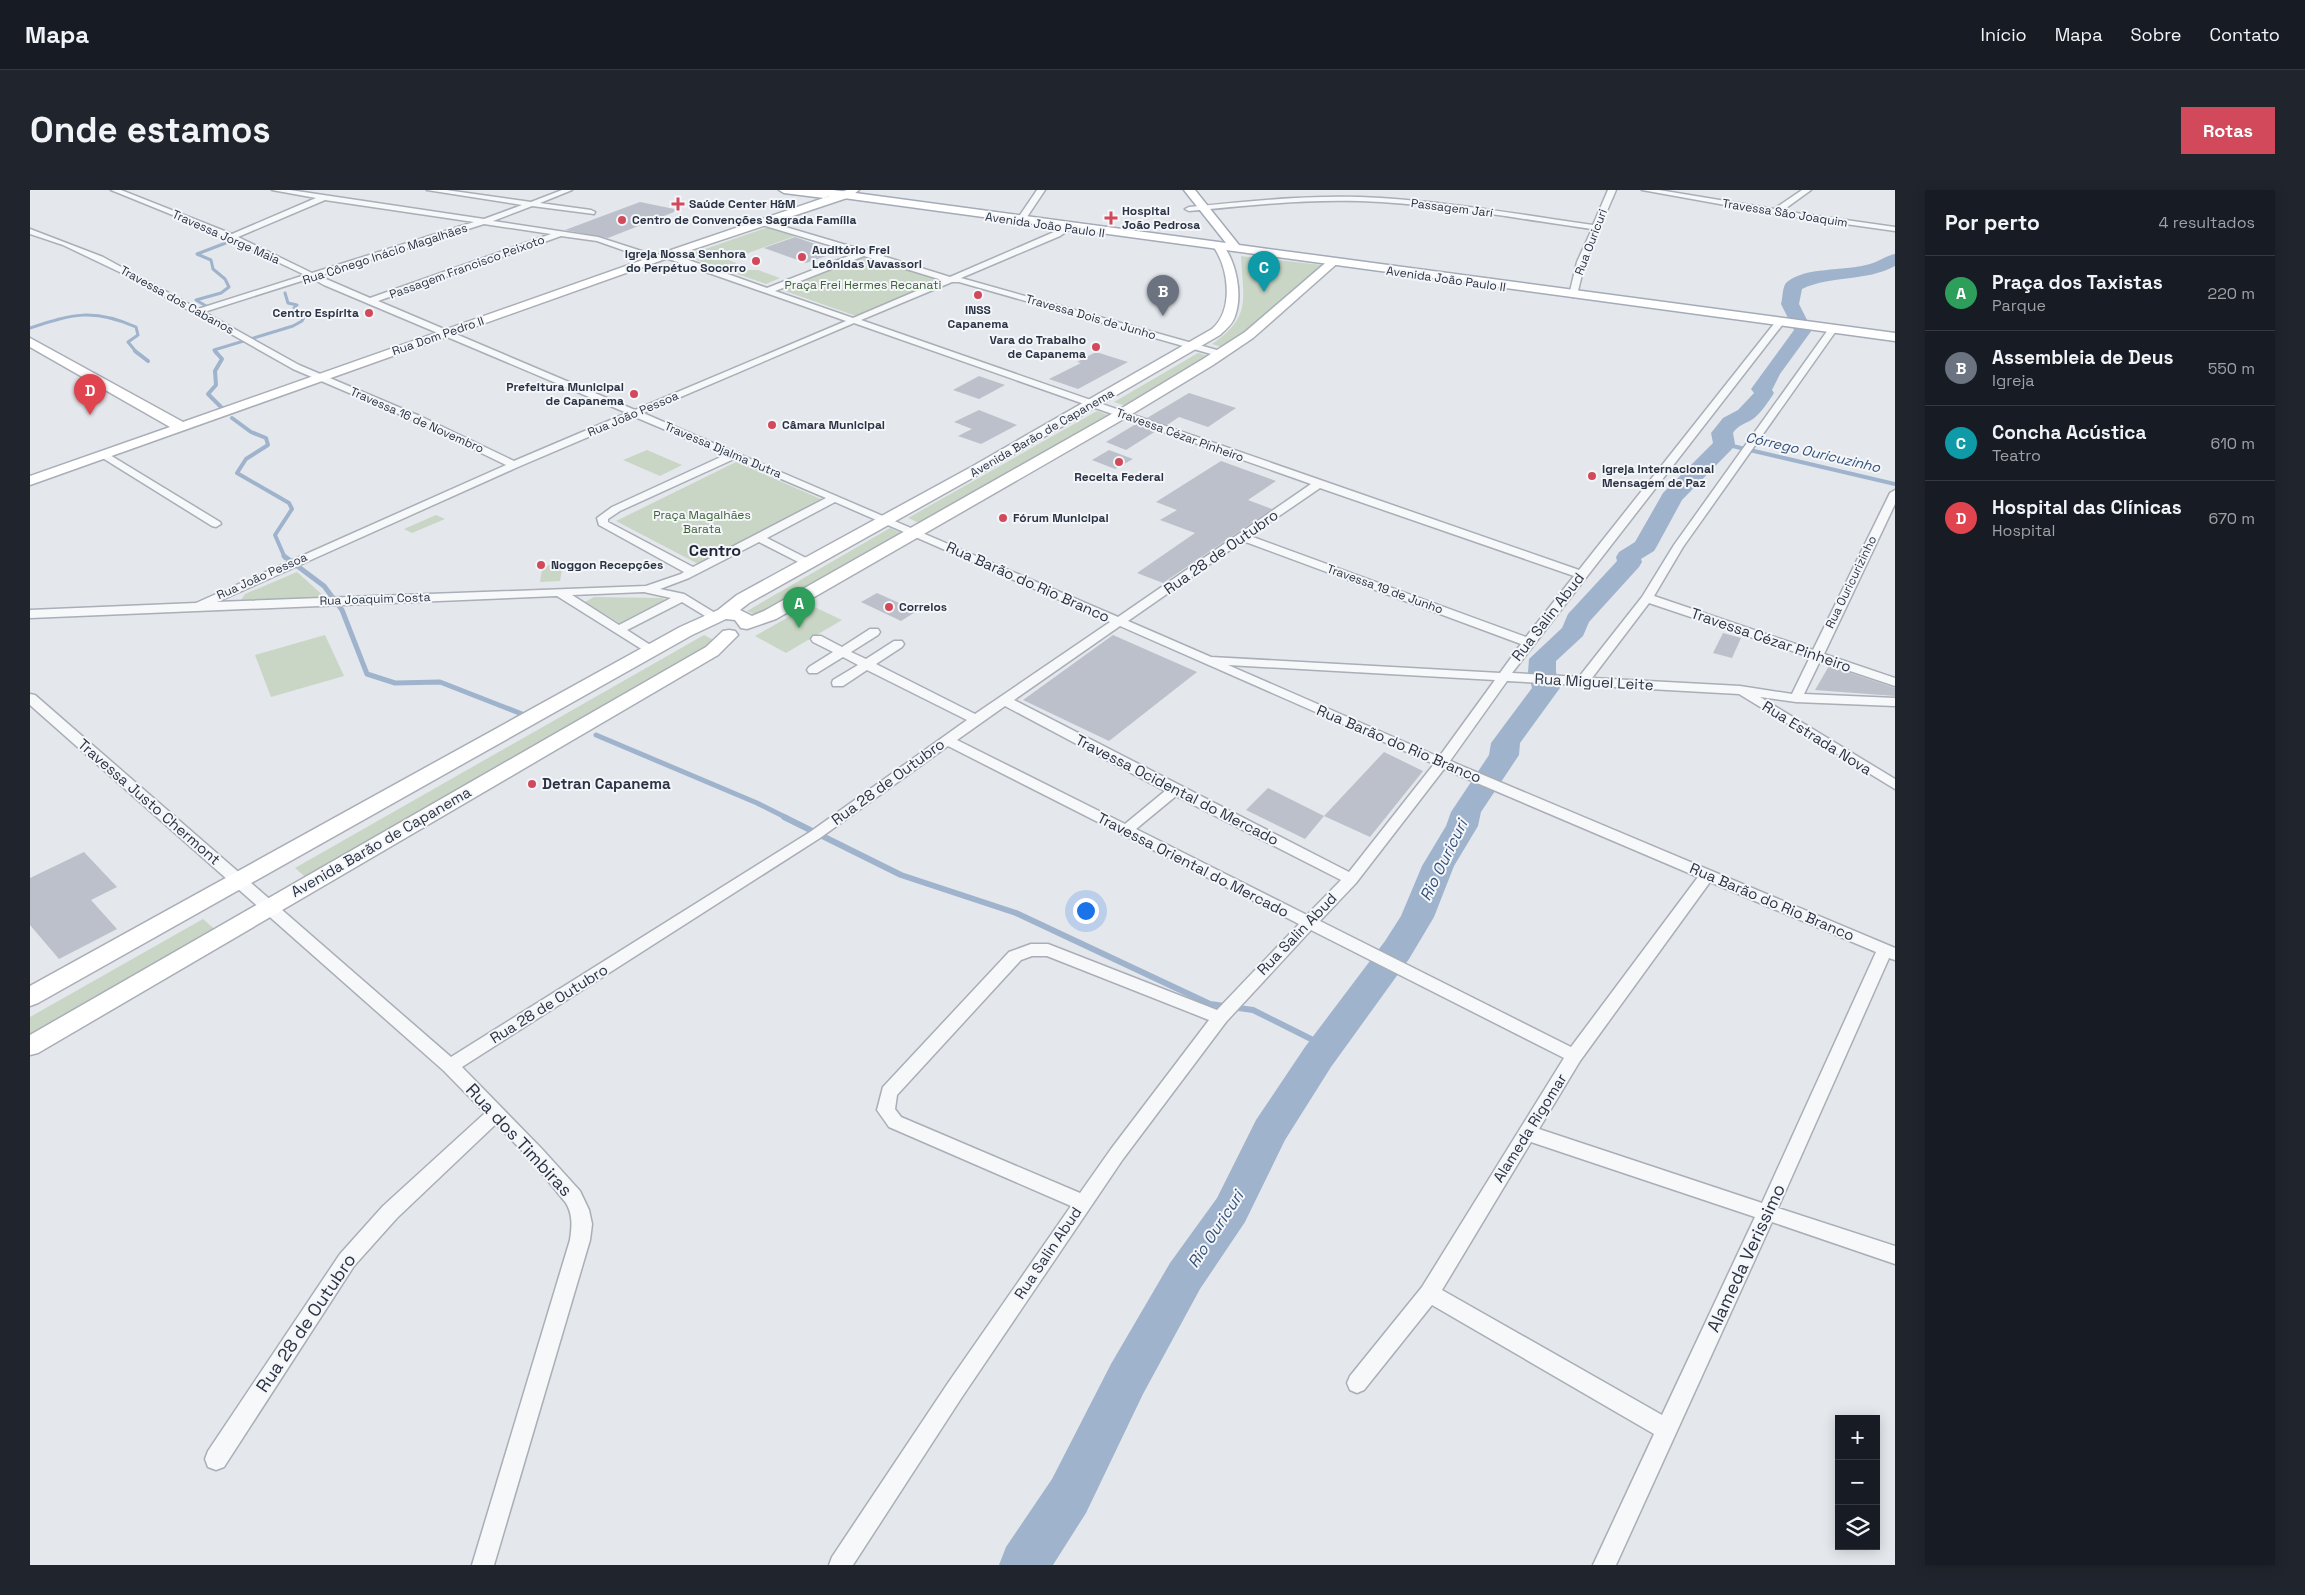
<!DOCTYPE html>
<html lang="pt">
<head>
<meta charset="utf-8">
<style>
	body { margin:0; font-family:"Space Grotesk",sans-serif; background:#20242c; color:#f1f3f6 }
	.controls { position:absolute; right:15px; bottom:15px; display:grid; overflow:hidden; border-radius:0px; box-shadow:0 2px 12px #0003 }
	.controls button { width:45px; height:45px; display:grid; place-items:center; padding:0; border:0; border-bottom:1px solid #363941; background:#171b24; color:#f1f3f6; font:25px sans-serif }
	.you { position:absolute; left:1055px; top:720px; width:18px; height:18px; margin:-12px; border:4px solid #fff; border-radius:50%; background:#1a73e8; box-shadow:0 0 0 8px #1a73e833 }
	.badge { display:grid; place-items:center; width:32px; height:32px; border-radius:50%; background:#d1495b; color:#fff; font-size:16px; font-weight:700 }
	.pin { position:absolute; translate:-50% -41px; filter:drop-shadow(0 1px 2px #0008) }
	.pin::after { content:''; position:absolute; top:26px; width:18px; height:15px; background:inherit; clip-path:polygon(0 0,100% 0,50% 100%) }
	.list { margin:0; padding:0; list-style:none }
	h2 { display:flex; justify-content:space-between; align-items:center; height:65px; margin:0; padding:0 20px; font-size:21px }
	h2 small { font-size:16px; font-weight:400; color:#9ea1a6 }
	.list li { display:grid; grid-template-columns:32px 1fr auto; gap:15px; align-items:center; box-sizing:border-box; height:75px; padding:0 20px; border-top:1px solid #363941 }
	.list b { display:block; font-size:19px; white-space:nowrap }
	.list p { margin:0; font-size:16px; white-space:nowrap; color:#9ea1a6 }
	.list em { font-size:16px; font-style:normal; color:#9ea1a6 }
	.icon { flex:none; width:28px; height:28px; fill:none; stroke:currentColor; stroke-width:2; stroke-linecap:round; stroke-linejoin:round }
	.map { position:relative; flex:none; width:1865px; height:1375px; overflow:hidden; border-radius:0px }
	header { display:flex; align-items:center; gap:30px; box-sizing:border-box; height:70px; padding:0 25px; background:#171b24; border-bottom:1px solid #363941 }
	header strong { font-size:24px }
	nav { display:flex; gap:28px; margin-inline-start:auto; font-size:18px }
	.intro { display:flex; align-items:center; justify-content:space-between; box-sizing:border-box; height:120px; padding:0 30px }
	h1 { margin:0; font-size:35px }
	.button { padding:12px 22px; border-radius:0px; background:#d1495b; color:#fff; font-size:18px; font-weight:700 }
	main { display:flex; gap:30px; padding:0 30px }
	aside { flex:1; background:#171b24; border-radius:0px; box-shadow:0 2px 12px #0003 }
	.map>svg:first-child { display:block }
	.green { fill:#c9d6c5 }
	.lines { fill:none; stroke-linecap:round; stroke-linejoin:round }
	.stream-far3 { stroke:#9fb4cc; stroke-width:3 }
	.stream-far2 { stroke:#9fb4cc; stroke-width:4 }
	.stream-far1 { stroke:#9fb4cc; stroke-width:5 }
	.stream { stroke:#9fb4cc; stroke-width:6 }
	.river { fill:#9fb4cc; fill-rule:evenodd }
	.building { fill:#bbc0ca }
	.street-casing { stroke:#a9aeb7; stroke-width:3 }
	.secondary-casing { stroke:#a9aeb7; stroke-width:3 }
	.primary-casing { stroke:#a3abb8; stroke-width:3 }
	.street { fill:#f7f8fa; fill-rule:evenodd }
	.secondary { fill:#fff; fill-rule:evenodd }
	.primary { fill:#fff; fill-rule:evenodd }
	.poi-dot { fill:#d1495b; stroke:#f4f6f9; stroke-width:2 }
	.labels { text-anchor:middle; stroke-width:4; stroke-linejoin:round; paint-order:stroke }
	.far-poi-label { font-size:12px; font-weight:bold; fill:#2b3445; stroke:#f4f6f9; text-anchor:start }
	.far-street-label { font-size:12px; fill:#2b3445; stroke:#f4f6f9 }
	.far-park-label { font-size:12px; fill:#3f6138; stroke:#f4f6f9 }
	.far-water-label { font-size:14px; font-style:italic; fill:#34527a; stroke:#f4f6f9 }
	.street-label { font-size:15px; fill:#2b3445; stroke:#f4f6f9 }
	.poi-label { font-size:15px; font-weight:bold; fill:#2b3445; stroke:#f4f6f9; text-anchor:start }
	.far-district-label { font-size:16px; font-weight:bold; fill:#1d2536; stroke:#f4f6f9 }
	.water-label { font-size:16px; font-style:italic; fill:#34527a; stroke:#f4f6f9 }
	.near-street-label { font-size:18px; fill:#2b3445; stroke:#f4f6f9 }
</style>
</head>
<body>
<header>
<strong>Mapa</strong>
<nav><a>Início</a><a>Mapa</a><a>Sobre</a><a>Contato</a></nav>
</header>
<div class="intro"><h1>Onde estamos</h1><a class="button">Rotas</a></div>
<main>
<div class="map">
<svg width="1865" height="1375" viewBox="0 0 1865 1375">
	<rect width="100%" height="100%" fill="#e4e7ec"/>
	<!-- green -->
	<g class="green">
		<path d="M741,36l27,9 -69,25 7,3 -1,3 10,4h13l22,8 -14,6 -81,-28z"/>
		<path d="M837,66l77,23 -88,37 -74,-26z"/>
		<path d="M1211,66l90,10 -106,82 -13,-4c40,-27 31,-45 29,-88z"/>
		<path d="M1168,163l14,4 -83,50 -15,-5z"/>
		<path d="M1067,221l14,5 -187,109 -16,-7z"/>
		<path d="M617,260l35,15 -22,11 -37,-16z"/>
		<path d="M706,272l87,38 -121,66 -86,-45z"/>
		<path d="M406,325l9,4 -33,14 -8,-4z"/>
		<path d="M860,338l15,7 -142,83 -16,-7z"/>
		<path d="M533,374l-3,17 -20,1 2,-13 7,-4z"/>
		<path d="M267,382l29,26 -85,2 4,-6z"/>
		<path d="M564,407l68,1 15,8 -46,24 -46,-28z"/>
		<path d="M780,415l32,15 -56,33 -31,-17z"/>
		<path d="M295,445l19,41 -73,21 -16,-42z"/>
		<path d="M674,445l15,8 -408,239 -16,-14z"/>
		<path d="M173,729l16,14 -189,110v-26z"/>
	</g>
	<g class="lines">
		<!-- stream-far3 -->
		<g class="stream-far3">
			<path d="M181,119l-15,-9 25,-7 8,-6 -4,-8 -12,-10 -2,-9 -14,-6 34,-13"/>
			<path d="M0,138c43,-14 63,-20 106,-1l2,8 -10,7 9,11"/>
			<path d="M186,163l-2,-3 79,-24 9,-5 3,-6 -11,-7 3,-3 -9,-2 -3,-10"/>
		</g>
		<!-- stream-far2 -->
		<g class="stream-far2">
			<path d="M105,161l13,10"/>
			<path d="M185,161l7,8 -7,12 1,14 -8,9 15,15"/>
			<path d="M202,228l19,14 15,6 2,7 -22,14 -9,14 52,30 3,6 -17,26 10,23"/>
			<path d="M1694,254l171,40"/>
		</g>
		<!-- stream-far1 -->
		<g class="stream-far1">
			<path d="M254,366l40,30 18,24 25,64 28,9 45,-1 82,32"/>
			<path d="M566,545l161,68 30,15"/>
		</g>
		<!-- stream -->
		<path class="stream" d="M754,627l117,58 115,38 194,91 43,6 72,36"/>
		<!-- river -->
		<path class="river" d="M1865,64v12c-29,16 -64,9 -93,23l-3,15 13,26 -32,44 -8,16 2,3c-6,9 -12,19 -21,26 -8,5 -15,6 -20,14l2,11 -3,5 -50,51 -25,46 -3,5 -13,8 1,3 -3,5 -50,55 -6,14 -27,25v11l4,16 -40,55 -1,12 -38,57 -3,14 -24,40 -20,51 -25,42 -78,108 -46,73 -40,82 -45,67 -57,105 -57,119 -33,52h-54l7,-18 46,-68 59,-115 59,-101 47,-65 39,-78 49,-73 80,-106 16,-25 21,-50 24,-40 5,-14 38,-57 2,-12 41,-55 -4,-16 1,-13 33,-31 6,-14 49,-53 -1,-4 3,-5 16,-10 28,-49 50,-50 -2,-10 12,-15 15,-8 16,-17 -3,-4 43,-59 -13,-26c2,-6 1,-18 6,-22 18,-15 57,-11 79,-17 11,-2 19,-9 29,-11z"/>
	</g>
	<!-- building -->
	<g class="building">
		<path d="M610,12l39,8 -71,28 -43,-8z"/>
		<path d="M765,47l43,15 -32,11 -42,-15z"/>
		<path d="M1066,162l32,10 -50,27 -29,-10 32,-16 -4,-1z"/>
		<path d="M949,186l26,9 -26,14 -26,-9z"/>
		<path d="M1159,203l47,15 -28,19 -29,-10 -12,8 -20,-7z"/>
		<path d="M949,220l38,15 -36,19 -23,-8 14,-7 -18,-7z"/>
		<path d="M1106,234l20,7 -30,19 -20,-8z"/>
		<path d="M1079,260l24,9 -18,10 -23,-9z"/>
		<path d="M1191,271l55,20 -28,19 24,9 -109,74 -26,-10 58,-40 -35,-13 17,-10 -21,-8z"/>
		<path d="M847,403l40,18 -16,10 -40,-19z"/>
		<path d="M1693,443l18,5 -9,20 -19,-5z"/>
		<path d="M1083,445l84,37 -88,69 -86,-41z"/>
		<path d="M1799,476l66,22v8l-80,-6z"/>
		<path d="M1354,562l39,19 -53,66 -46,-21z"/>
		<path d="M1238,598l56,28 -19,23 -59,-29z"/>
		<path d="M54,662l33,35 -26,13 26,29 -58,30 -29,-34v-47z"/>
	</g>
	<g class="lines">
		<!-- street casing -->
		<g class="street-casing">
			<g id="street">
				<path d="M81,0h10l111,44 84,-36 -44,-8h18l194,29 38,-14 -95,-15h19l85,12 31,-12h10l-32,13 51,7 4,2 -1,2 -62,-8 -39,15 105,16 62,20v4h-6l-57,-20 -36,-5 -183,65 257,109 211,-89 -183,-64v-4h6l98,35 89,-35 -97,-29 -1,-2 4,-2 101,30h6l1,2 80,25 104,-45 13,-9h6v4l-13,9 -99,42 263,74v4h-6l-259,-74h-7l-91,38 718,250 198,-250h6v4l-271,349 67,4 63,-80 32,-52 156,-218h6v4l-153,216 -29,49 159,54 77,-157 5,-3v14l-71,150 71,24v8l-75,-25 -16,33 91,4v8l-99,-4 -36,-5 135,82v10l-156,-95 -232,-13 -57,80 445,187v12l-6,-2 -111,250 117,38v18l-123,-42 -156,343h-23l61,-131 -222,-129 -68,85 -7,3 -7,-3 -3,-7 3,-7 72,-89 142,-229 -253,-128 -85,92 -103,137 -161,238 -109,168h-24l3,-8 116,-174 123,-177 -182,-79 -12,-17 6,-23 126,-135 22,-8h17l169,66 82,-86 -351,-178 -128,92 -358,229 80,82 38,42 9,19 3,14 -2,16 -96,325h-22l98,-325c2,-14 3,-25 -4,-37l-36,-44 -34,-35 -99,94 -43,48 -130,201 -8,3 -8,-3 -3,-8 3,-8 132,-197 43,-48 102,-93 -41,-42 -414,-366v-11l5,1 416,362 359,-225 157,-112 -100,-50 -24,16h-10l-1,-3 1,-3 25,-15 -15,-8 -26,16h-8l-2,-3 2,-3 24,-15 -20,-10 -2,-3 2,-3h8l21,11 28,-18h8l2,3 -2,3 -27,17 15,7 28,-18h8l2,3 -2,3 -26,17 99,50 135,-92 -275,-120 -68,36 45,23 2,2 -2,2h-8l-45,-23 -70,36 -29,11 24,5 36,22 -2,3h-8l-28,-17 -55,28 28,18 2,3 -6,4 -94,-59 -527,22v-8l166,-7 310,-138 -91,-44 -122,-52 -163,-92 -67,-32 -33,-11v-5l73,28 95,52 107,-34 -88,-42zM295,10l149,22 -162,51 -74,-36zM454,34l67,10 -181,64 -51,-22zM834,66l78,24 -89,38 -78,-27zM281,88l13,7 303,128 -113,48 -92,-44 -123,-52 -95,-53zM824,133l457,161 -193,133 -475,-204zM605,227l90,38 -113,52 -15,11 2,7 85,47 -3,2 -35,12 -429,16 301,-135zM704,269l92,39 -133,69 -85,-45v-3l12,-8zM1290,298l254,88 -48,61 -276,-101zM1213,351l278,103 -21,29 -289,-16 -83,-36zM614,402l27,6 -52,27 -47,-30zM1619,413l161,54 -18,37 -52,-8 -148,-8zM1090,436l314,138 -85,108 -335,-172zM1198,475l267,15 -56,77zM975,516l160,85 -40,33 -168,-84zM1414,579l254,108 -127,170 -251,-126 36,-38zM1146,606l165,84 -34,35 -171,-86zM1680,692l166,70 -114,251 -223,-74 41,-68zM1002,766h15l162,64 -98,129 -31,44 -179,-76 -6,-8 2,-14 124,-135zM1501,952l224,75 -93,198 -220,-125z"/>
				<path d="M1007,0h8l-20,30h-6l-1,-2z"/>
				<path d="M1578,0h8l-31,72 -8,33 -4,2 -4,-2 8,-33 15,-33c-77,-11 -154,-25 -232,-28 -57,-2 -114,5 -171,10l-4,-2 4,-2c57,-5 114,-12 171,-10 78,3 156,17 233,28z"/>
				<path d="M1612,0h17l115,19 28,-19h9l-29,21 113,16v4l-120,-17z"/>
				<path d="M75,262l115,70 1,2 -5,3 -4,-1 -111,-69v-4z"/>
			</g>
		</g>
		<!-- secondary casing -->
		<g class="secondary-casing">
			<g id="secondary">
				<path d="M817,0h12l-9,7 -168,56 -652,232v-9l140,-49 -140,-80v-9l153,84 491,-173z"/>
				<path d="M1188,53l4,1c14,17 21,50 13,72 -2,8 -9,13 -15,19l-237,137 -234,131 -9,7 12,6 12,-5 353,-200 86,-52 42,-27 85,-73h8l2,2 -87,77 -40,27 -86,52 -351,202 -29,10 -6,-1 -6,-8 -9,-1 -34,16 -654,368 -8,3v-20l650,-359 38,-17 19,-15 236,-129 239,-137c22,-19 17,-61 1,-83z"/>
				<path d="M699,440l6,1 3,4 -20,20 -680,398 -8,2v-20l676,-388 17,-16z"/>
			</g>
		</g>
		<!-- primary casing -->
		<g class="primary-casing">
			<path id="primary" d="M749,0h54l393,53 -42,-53h11l44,55 656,88v8l-1066,-145 -5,2 -40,-5z"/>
		</g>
		<!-- street -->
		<use href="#street" class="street"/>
		<!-- secondary -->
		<use href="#secondary" class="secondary"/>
		<!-- primary -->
		<use href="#primary" class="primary"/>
	</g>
	<!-- markers -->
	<g class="poi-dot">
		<path d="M645.5 6.5h5v5h5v5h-5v5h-5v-5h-5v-5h5z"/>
		<path d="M1078.5 20.5h5v5h5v5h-5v5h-5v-5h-5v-5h5z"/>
		<circle cx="592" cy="30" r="5"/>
		<circle cx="772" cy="67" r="5"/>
		<circle cx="726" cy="71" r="5"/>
		<circle cx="948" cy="105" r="5"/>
		<circle cx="339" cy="123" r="5"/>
		<circle cx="1066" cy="157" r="5"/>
		<circle cx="604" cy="204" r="5"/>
		<circle cx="742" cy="235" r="5"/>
		<circle cx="1089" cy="272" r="5"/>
		<circle cx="1562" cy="286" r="5"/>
		<circle cx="973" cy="328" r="5"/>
		<circle cx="511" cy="375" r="5"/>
		<circle cx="859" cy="417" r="5"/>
		<circle cx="502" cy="594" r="5"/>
	</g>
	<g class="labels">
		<!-- far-poi labels -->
		<g class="far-poi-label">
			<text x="659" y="18">Saúde Center H&amp;M</text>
			<text x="1092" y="25">Hospital<tspan x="1092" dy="14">João Pedrosa</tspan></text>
			<text x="602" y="34">Centro de Convenções Sagrada Família</text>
			<text x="782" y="64">Auditório Frei<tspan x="782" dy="14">Leônidas Vavassori</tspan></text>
			<text x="716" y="68" text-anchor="end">Igreja Nossa Senhora<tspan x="716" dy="14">do Perpétuo Socorro</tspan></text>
			<text x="948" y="124" text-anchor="middle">INSS<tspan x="948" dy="14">Capanema</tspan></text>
			<text x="329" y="127" text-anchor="end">Centro Espírita</text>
			<text x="1056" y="154" text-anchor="end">Vara do Trabalho<tspan x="1056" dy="14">de Capanema</tspan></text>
			<text x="594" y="201" text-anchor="end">Prefeitura Municipal<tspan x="594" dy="14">de Capanema</tspan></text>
			<text x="752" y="239">Câmara Municipal</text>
			<text x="1572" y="283">Igreja Internacional<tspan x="1572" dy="14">Mensagem de Paz</tspan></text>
			<text x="1089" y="291" text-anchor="middle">Receita Federal</text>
			<text x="983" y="332">Fórum Municipal</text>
			<text x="521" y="379">Noggon Recepções</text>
			<text x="869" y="421">Correios</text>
		</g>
		<!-- far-street labels -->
		<g class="far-street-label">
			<text transform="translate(1422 18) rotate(7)" y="4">Passagem Jarí</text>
			<text transform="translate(1755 23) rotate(9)" y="4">Travessa São Joaquim</text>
			<text transform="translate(1015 35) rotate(8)" y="4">Avenida João Paulo II</text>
			<text transform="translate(196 47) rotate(24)" y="4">Travessa Jorge Maia</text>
			<text transform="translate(1561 52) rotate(-69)" y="4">Rua Ouricuri</text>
			<text transform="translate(355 64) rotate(-18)" y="4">Rua Cônego Inácio Magalhães</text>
			<text transform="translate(437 77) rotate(-20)" y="4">Passagem Francisco Peixoto</text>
			<text transform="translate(1416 89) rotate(8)" y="4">Avenida João Paulo II</text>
			<text transform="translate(147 110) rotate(29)" y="4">Travessa dos Cabanos</text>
			<text transform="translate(1061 127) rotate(16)" y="4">Travessa Dois de Junho</text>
			<text transform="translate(408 146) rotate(-19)" y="4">Rua Dom Pedro II</text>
			<text transform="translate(603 224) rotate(-23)" y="4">Rua João Pessoa</text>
			<text transform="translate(387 230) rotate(24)" y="4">Travessa 16 de Novembro</text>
			<text transform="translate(1012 243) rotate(-30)" y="4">Avenida Barão de Capanema</text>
			<text transform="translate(1150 245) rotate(20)" y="4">Travessa Cézar Pinheiro</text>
			<text transform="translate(693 260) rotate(23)" y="4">Travessa Djalma Dutra</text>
			<text transform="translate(232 386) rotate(-24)" y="4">Rua João Pessoa</text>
			<text transform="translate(1821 392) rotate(-64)" y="4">Rua Ouricurizinho</text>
			<text transform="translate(1355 399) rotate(20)" y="4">Travessa 19 de Junho</text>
			<text transform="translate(345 409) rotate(-2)" y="4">Rua Joaquim Costa</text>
		</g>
		<!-- far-park labels -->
		<g class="far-park-label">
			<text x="833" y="99">Praça Frei Hermes Recanati</text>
			<text x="672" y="329">Praça Magalhães<tspan x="672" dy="14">Barata</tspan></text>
		</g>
		<!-- far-water labels -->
		<g class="far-water-label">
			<text transform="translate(1783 262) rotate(13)" y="5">Córrego Ouricuzinho</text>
		</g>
		<!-- street labels -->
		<g class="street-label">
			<text transform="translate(1191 362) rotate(-35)" y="5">Rua 28 de Outubro</text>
			<text transform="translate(998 392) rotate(24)" y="5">Rua Barão do Rio Branco</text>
			<text transform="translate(1518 427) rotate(-52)" y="5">Rua Salin Abud</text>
			<text transform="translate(1741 450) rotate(19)" y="5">Travessa Cézar Pinheiro</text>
			<text transform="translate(1564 492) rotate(3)" y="5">Rua Miguel Leite</text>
			<text transform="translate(1787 548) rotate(32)" y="5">Rua Estrada Nova</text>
			<text transform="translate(1369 554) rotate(23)" y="5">Rua Barão do Rio Branco</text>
			<text transform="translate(858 592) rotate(-36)" y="5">Rua 28 de Outubro</text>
			<text transform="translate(1147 600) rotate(27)" y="5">Travessa Ocidental do Mercado</text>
			<text transform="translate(119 612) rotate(41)" y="5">Travessa Justo Chermont</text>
			<text transform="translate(351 652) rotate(-30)" y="5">Avenida Barão de Capanema</text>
			<text transform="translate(1163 675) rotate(27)" y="5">Travessa Oriental do Mercado</text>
			<text transform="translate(1742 712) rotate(23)" y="5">Rua Barão do Rio Branco</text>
			<text transform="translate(1267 744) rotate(-46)" y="5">Rua Salin Abud</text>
			<text transform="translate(519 814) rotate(-32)" y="5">Rua 28 de Outubro</text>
			<text transform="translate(1500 938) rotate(-58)" y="5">Alameda Rigomar</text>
			<text transform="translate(1018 1063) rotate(-56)" y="5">Rua Salin Abud</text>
		</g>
		<!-- poi labels -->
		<g class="poi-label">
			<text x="512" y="599">Detran Capanema</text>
		</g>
		<!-- far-district labels -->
		<g class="far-district-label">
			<text x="685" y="366">Centro</text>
		</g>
		<!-- water labels -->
		<g class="water-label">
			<text transform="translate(1413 670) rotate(-64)" y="6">Rio Ouricuri</text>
			<text transform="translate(1185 1039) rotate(-57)" y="6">Rio Ouricuri</text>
		</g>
		<!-- near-street labels -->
		<g class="near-street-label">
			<text transform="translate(489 950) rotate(47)" y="6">Rua dos Timbiras</text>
			<text transform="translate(1716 1068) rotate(-65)" y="6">Alameda Verissimo</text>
			<text transform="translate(276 1133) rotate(-56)" y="6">Rua 28 de Outubro</text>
		</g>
	</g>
</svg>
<div class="controls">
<button>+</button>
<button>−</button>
<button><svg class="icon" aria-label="layers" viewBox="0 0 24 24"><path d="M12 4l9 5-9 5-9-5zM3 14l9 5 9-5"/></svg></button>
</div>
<div class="you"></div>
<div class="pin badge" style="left:769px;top:438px;background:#2e9e5b">A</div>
<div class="pin badge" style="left:1133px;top:126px;background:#6b7280">B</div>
<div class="pin badge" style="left:1234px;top:102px;background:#0f9aa8">C</div>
<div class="pin badge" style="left:60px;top:225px;background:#e0444e">D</div>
</div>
<aside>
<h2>Por perto<small>4 resultados</small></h2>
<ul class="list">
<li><span class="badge" style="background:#2e9e5b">A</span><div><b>Praça dos Taxistas</b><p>Parque</p></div><em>220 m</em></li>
<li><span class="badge" style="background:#6b7280">B</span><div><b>Assembleia de Deus</b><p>Igreja</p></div><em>550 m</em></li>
<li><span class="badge" style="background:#0f9aa8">C</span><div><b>Concha Acústica</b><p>Teatro</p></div><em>610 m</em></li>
<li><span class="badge" style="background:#e0444e">D</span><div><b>Hospital das Clínicas</b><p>Hospital</p></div><em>670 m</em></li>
</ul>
</aside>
</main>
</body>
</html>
